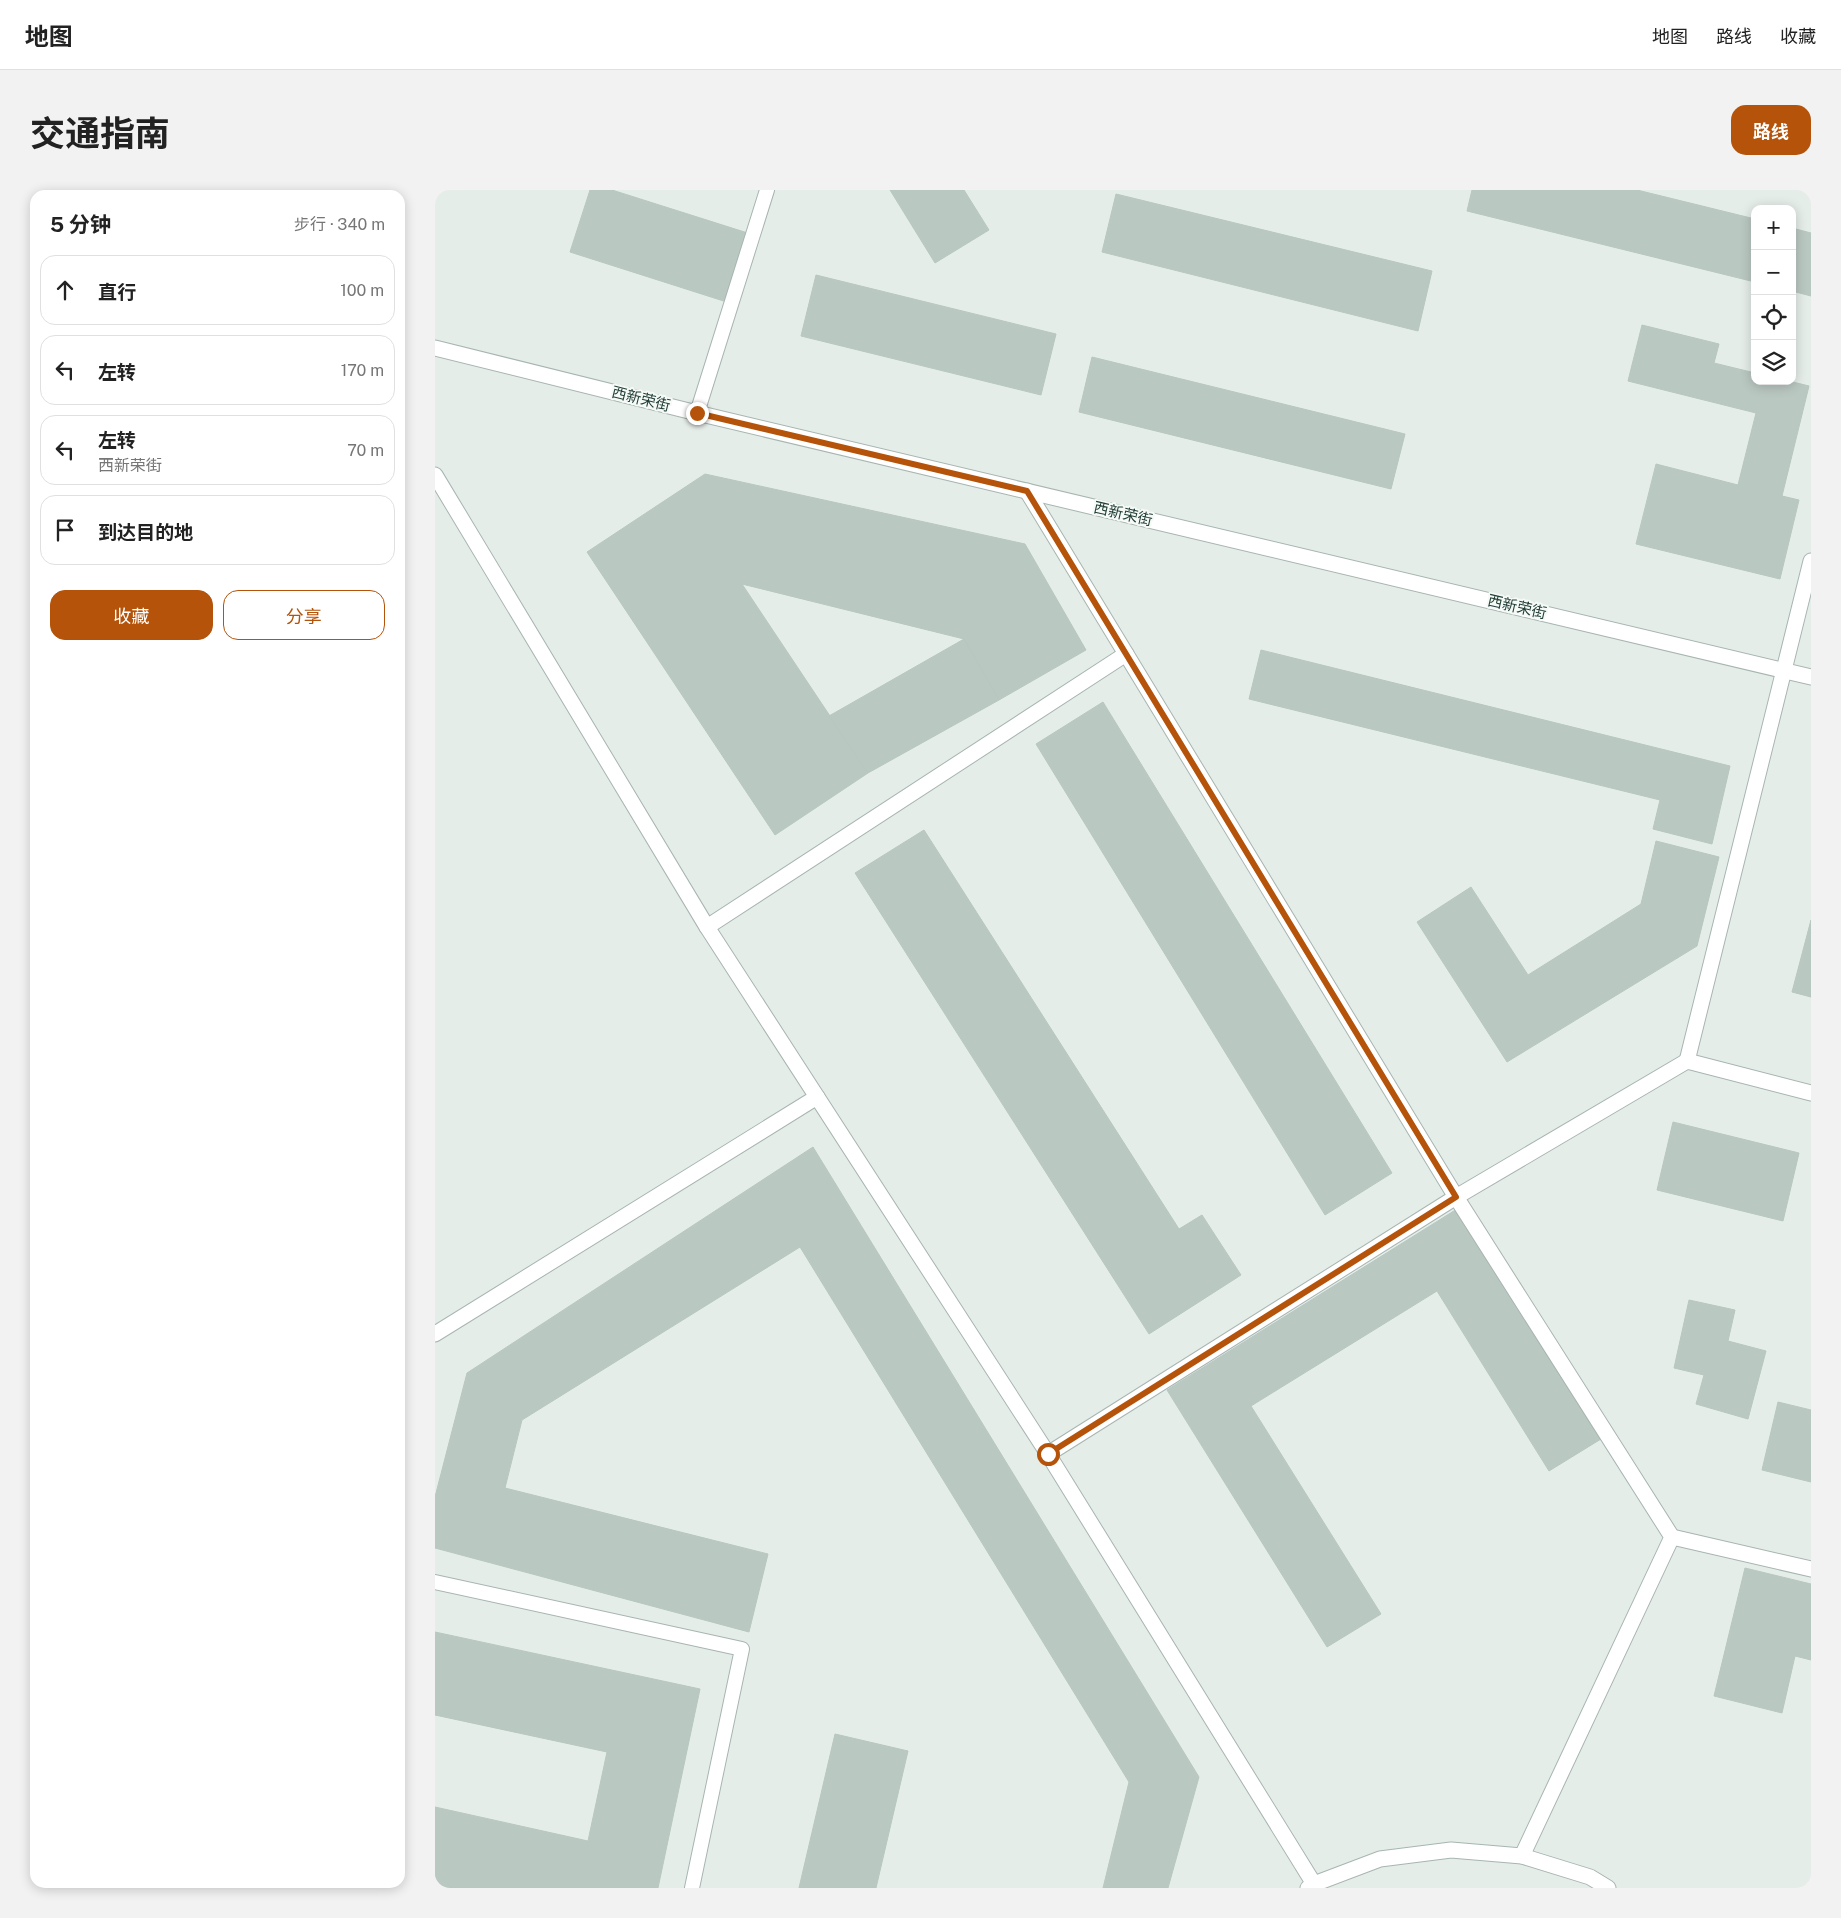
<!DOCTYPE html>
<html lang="zh">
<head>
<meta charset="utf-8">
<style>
	body { margin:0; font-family:"Public Sans","Noto Sans SC",sans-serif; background:#f2f2f2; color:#222 }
	.controls { position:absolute; right:15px; top:15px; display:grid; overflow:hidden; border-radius:10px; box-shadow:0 2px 12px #0003 }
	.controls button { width:45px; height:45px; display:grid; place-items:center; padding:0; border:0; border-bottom:1px solid #e0e0e0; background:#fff; color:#222; font:25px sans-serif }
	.stop { position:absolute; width:15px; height:15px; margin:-11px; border:4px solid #b45309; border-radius:50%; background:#fff }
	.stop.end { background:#b45309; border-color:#fff; box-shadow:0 1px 5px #0008 }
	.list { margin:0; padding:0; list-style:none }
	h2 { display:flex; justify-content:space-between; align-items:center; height:65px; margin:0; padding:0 20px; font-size:21px }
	h2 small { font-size:16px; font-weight:400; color:#767676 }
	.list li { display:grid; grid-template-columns:32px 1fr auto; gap:15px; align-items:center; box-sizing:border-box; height:70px; margin:0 10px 10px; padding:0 10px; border:1px solid #e0e0e0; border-radius:15px }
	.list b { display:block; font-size:19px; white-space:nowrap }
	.list p { margin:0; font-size:16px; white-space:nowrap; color:#767676 }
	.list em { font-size:16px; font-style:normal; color:#767676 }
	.actions { display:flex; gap:10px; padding:15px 20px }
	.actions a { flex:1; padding:11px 0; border:1px solid #b45309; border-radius:15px; text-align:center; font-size:18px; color:#b45309 }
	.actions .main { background:#b45309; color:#fff }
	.icon { flex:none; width:28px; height:28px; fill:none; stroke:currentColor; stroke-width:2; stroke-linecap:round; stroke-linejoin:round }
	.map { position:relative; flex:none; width:1376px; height:1698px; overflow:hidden; border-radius:15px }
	header { display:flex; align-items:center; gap:30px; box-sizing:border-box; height:70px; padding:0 25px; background:#fff; border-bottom:1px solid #e0e0e0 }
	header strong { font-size:24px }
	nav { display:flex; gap:28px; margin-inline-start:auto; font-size:18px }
	.intro { display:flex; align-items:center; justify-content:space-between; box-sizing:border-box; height:120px; padding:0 30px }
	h1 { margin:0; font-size:35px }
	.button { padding:12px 22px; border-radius:15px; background:#b45309; color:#fff; font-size:18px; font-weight:700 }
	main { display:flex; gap:30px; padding:0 30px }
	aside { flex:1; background:#fff; border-radius:15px; box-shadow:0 2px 12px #0003 }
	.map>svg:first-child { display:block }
	.building { fill:#bac8c2; stroke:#b7c7c0 }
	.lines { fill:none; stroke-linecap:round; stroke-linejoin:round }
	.service-casing { stroke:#a7b5b0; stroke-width:16 }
	.minor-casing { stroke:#a7b5b0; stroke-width:17 }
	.tertiary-casing { stroke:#a7b5b0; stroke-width:17 }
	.service { stroke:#fff; stroke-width:14 }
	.minor { stroke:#fff; stroke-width:15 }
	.tertiary { stroke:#fff; stroke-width:15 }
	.route { stroke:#b45309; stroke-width:6 }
	.labels { text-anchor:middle; stroke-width:4; stroke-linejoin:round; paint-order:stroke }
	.street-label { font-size:15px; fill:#243f38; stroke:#f5faf7 }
</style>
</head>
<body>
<header>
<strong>地图</strong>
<nav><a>地图</a><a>路线</a><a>收藏</a></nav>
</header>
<div class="intro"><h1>交通指南</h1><a class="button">路线</a></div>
<main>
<aside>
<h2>5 分钟<small>步行 · 340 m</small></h2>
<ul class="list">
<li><svg class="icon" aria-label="ahead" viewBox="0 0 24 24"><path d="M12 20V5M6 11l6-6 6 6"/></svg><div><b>直行</b></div><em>100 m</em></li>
<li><svg class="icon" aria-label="left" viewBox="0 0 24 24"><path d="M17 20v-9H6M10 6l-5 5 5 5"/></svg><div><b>左转</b></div><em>170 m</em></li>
<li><svg class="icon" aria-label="left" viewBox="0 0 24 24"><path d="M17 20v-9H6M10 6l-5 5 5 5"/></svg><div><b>左转</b><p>西新荣街</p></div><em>70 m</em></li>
<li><svg class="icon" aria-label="arrive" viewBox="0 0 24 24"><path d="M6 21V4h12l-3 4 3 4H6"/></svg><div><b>到达目的地</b></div></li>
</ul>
<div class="actions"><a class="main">收藏</a><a>分享</a></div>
</aside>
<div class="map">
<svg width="1376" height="1698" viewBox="0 0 1376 1698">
	<rect width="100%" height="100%" fill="#e5ede9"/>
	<!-- building -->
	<g class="building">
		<path d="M155,0h22l142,45 -21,69 -163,-52z"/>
		<path d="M455,0h74l25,40 -54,33z"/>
		<path d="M1037,0h165l118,29v63l-288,-71z"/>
		<path d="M681,4l316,77 -14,60 -316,-79z"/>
		<path d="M1357,38l19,5v63l-19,-5z"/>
		<path d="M381,85l240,59 -15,61 -240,-59z"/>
		<path d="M1207,135l77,19 -5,19 41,10v8h34l20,5 -27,110 17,4 -19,79 -144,-35 20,-80 82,21 18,-72 -128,-32z"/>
		<path d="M657,167l313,77 -14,55 -312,-77z"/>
		<path d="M270,284l320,70 61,106 -87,50 -35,-61 -222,-55 126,189 -93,62 -188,-283z"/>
		<path d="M529,449l35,61 -131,73 -39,-57z"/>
		<path d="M826,460l469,116 -18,78 -59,-15 7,-29 -411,-101z"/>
		<path d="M668,512l289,471 -67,42 -289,-471z"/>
		<path d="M489,640l255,399 23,-14 39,60 -92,59 -294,-461z"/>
		<path d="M1221,651l63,16 -22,89 -190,116 -90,-140 54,-35 57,88 113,-71z"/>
		<path d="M1376,730v77l-19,-5z"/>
		<path d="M1238,932l126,31 -16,68 -126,-31z"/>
		<path d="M378,957l386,630 -31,111h-65l26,-106 -329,-535 -278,173 -17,68 263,66 -19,78 -314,-84v-51l32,-124z"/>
		<path d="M1022,1019l144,230 -52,32 -112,-180 -186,115 130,208 -54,33 -160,-257z"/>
		<path d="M1254,1110l46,10 -7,31 38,10 -18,68 -52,-15 8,-29 -30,-7z"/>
		<path d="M1343,1212l33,8v72l-49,-12z"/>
		<path d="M1310,1378l66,16v76l-16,-4 -13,57 -68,-17z"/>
		<path d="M0,1442l265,57 -42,199h-223v-81l153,34 19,-89 -172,-37z"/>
		<path d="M400,1544l73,17 -32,137h-77z"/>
	</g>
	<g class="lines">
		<!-- service casing -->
		<g class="service-casing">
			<g id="service">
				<path d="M262,223l70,-223"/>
				<path d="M0,1392l307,67 -50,239"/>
			</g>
		</g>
		<!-- minor casing -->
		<g class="minor-casing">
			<g id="minor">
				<path d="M592,301l429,706 216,340 -150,319"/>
				<path d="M272,737l419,-273"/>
				<path d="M1252,871l124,-500"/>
				<path d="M0,1144l382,-237"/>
				<path d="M613,1264l408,-257 231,-136 124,32"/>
				<path d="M1237,1347l139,32"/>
			</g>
		</g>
		<!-- tertiary casing -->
		<g class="tertiary-casing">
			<g id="tertiary">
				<path d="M0,158l262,65 1114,264"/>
				<path d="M0,285l272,452 341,527 266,430"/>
				<path d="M873,1698l6,-4 66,-25 71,-9 71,6 68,21 18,11"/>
			</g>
		</g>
		<!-- service -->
		<use href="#service" class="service"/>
		<!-- minor -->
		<use href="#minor" class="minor"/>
		<!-- tertiary -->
		<use href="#tertiary" class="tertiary"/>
	</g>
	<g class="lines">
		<!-- route -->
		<path class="route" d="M262,223l330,78 429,706 -408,257"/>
	</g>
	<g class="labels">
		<!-- street labels -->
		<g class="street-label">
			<text transform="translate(206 209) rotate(14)" y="5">西新荣街</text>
			<text transform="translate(688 324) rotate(13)" y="5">西新荣街</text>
			<text transform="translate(1082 417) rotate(13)" y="5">西新荣街</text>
		</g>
	</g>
</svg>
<div class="controls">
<button>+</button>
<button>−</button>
<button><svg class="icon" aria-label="locate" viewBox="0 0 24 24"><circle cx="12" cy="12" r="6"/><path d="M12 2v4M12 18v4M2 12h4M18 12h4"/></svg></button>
<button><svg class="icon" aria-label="layers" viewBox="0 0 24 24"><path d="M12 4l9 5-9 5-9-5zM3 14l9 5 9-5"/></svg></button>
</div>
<div class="stop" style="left:613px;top:1264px"></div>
<div class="stop end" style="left:262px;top:223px"></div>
</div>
</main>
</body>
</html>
